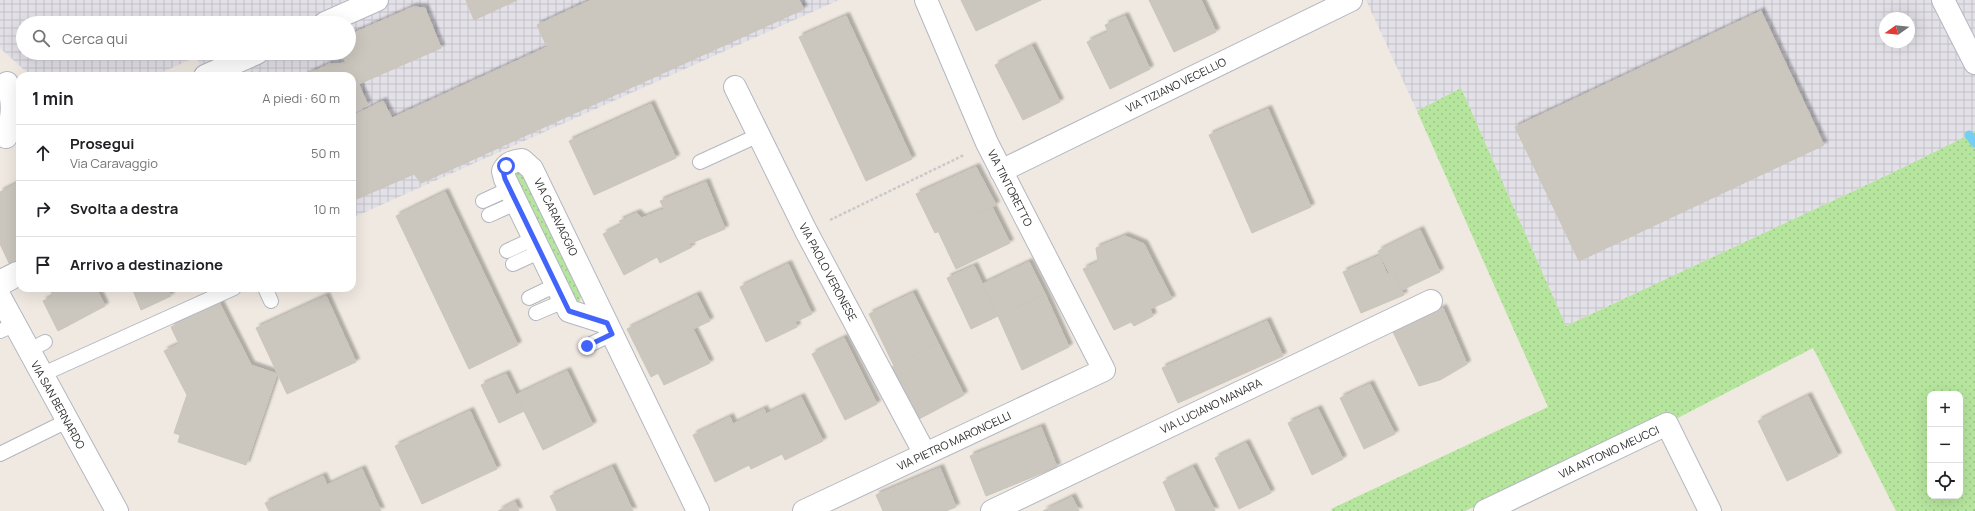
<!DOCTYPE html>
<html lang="it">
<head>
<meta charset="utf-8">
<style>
	body { margin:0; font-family:Manrope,sans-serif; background:#f2f2f2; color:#202124 }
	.controls { position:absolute; right:12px; bottom:12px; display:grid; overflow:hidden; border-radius:8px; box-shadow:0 4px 16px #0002 }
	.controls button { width:36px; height:36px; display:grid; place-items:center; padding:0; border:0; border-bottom:1px solid #e0e0e0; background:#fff; color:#202124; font:20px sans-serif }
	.compass { position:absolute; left:1879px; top:12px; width:36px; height:36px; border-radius:50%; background:#fff; box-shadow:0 4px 16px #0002; rotate:255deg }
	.stop { position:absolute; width:12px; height:12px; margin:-9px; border:3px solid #4264fb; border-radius:50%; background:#fff }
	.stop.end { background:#4264fb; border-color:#fff; box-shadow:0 1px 4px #0008 }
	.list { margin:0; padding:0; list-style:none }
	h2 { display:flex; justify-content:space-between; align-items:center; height:52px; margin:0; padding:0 16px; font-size:17px }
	h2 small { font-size:13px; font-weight:400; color:#757577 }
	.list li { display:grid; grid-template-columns:26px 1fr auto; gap:12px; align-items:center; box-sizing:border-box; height:56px; padding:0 16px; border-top:1px solid #e0e0e0 }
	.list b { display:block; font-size:15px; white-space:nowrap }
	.list p { margin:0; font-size:13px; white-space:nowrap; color:#757577 }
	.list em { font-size:13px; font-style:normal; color:#757577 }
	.icon { flex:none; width:22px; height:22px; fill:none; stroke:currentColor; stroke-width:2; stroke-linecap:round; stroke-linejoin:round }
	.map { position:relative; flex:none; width:1975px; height:511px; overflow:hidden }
	.search { position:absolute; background:#fff; box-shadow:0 4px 16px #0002; left:16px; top:16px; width:340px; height:44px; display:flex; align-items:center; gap:10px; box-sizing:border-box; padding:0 14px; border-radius:22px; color:#757577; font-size:15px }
	.panel { position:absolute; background:#fff; box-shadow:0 4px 16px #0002; left:16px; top:72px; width:340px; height:220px; border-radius:12px }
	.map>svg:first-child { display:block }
	.industrial { fill:url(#industrial-grid); fill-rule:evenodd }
	.green { fill:url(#green-dots); fill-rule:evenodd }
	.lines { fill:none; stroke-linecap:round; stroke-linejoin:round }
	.stream { stroke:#75cff0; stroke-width:9 }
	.building { fill:#cbc7bf; stroke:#cbc5ba; filter:url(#shadow) }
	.service-casing { stroke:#b4b7c1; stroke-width:16 }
	.minor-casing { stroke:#b4b7c1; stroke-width:24 }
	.tertiary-casing { stroke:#b4b7c1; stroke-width:24 }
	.path { stroke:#c9c9c9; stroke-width:2.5; stroke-dasharray:3 2; stroke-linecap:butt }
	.service { stroke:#fff; stroke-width:14 }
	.minor { stroke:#fff; stroke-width:22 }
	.tertiary { stroke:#fff; stroke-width:22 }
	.route { stroke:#4264fb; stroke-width:5 }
	.labels { text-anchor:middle; stroke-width:3.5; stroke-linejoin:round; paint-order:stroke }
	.street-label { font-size:11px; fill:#2e2e2e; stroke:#fff }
</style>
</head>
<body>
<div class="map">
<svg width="1975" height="511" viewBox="0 0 1975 511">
	<defs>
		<pattern id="industrial-grid" width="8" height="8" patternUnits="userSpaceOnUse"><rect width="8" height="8" fill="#e3e1e8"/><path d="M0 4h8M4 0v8" fill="none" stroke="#c3c1c7"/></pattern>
		<pattern id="green-dots" width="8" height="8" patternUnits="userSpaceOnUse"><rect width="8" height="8" fill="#b6e59e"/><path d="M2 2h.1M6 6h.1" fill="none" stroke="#9dc588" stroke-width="1.8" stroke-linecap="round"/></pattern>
		<filter id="shadow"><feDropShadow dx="3.5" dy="-3.5" stdDeviation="1" flood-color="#0004"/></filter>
	</defs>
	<rect width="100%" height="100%" fill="#efe9e1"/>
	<!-- industrial -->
	<g class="industrial">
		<path d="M0,0h839l-487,218v-142h-147l-9,-19 -42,19h-123l-31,-28zM23,23h326v30h-326z"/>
		<path d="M1366,0h609v132l-81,40 -328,154 -105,-238 -44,23zM1885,18h24v24h-24z"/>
	</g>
	<!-- green -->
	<g class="green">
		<path d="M1461,88l105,238 328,-154 81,-40v379h-79l-83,-163 -141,73 -8,-4 -199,94h-133l-1,-2 217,-102 -131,-296zM1930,394h30v102h-30z"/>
		<path d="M518,170l5,3 58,123 -1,5 -4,2 -61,-124 -1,-7z"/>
	</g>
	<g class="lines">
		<!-- stream -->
		<path class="stream" d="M1969,135l6,8"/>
	</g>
	<!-- building -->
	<g class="building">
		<path d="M466,0h51l-43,20z"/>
		<path d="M591,0h208l5,9 -383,174 -7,-9 -62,27v-85l31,-15 9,17 155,-71 -10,-22z"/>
		<path d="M961,0h80l-65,31z"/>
		<path d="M1149,0h52l15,32 -42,20z"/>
		<path d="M413,7l12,1 16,40 -82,36 -10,-21h-3l-4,-10h7v-18z"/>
		<path d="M1761,11l63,134 -245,116 -64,-134z"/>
		<path d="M846,16l66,143 -46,22 -67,-144z"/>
		<path d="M1125,16l25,53 -40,20 -23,-47 21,-10 -3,-7z"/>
		<path d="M1032,46l28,56 -37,18 -28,-55z"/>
		<path d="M349,63l19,42 -16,8v-37h-48l25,-12z"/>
		<path d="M651,104l25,54 -82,37 -25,-54z"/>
		<path d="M1268,109l43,98 -59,26 -43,-98z"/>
		<path d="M976,167l20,38 -61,28 -19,-39z"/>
		<path d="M20,182v81l-9,4 -11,-23v-52z"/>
		<path d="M706,182l19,47 -36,15 3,3 -32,16 -3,-6 -33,18 -21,-41 20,-10 -4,-3 18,-8 5,5 22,-9 -4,-8z"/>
		<path d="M445,192l73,153 -49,24 -73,-153z"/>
		<path d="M992,207l18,36 -54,26 -18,-38z"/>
		<path d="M1420,230l20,42 -38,18 -9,-18 -3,2 -12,-23z"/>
		<path d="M1125,236l19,8 28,55 -22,10 3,7 -19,10 -3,-4 -17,8 -31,-61 15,-7 -2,-14z"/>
		<path d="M1379,256l8,18 6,-2 11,23 -43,18 -18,-41z"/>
		<path d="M1029,262l16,32 -47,22 -15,-32z"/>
		<path d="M788,264l24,50 -17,8 2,5 -31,15 -26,-55z"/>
		<path d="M974,266l24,50 -27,13 -24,-51z"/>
		<path d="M49,288h47l9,18 -47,25 -15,-30 10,-5z"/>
		<path d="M132,288h35l4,8 -30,14z"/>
		<path d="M913,293l25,50 -44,23 -25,-52z"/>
		<path d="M1045,294l24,53 -47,23 -24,-54z"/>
		<path d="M697,295l13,26 -17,8 17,34 -46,22 -6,-12 -7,4 -24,-48z"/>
		<path d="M326,296l30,66 -69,32 -31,-66z"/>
		<path d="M219,302l32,63 26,9 -31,91 -68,-23 2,-7 -6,-2 13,-38 -23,-44 15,-7 -8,-17z"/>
		<path d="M1443,308l24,56 -27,16 -21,6 -26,-54z"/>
		<path d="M1267,321l16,35 -105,47 -16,-35z"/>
		<path d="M844,338l33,66 -32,16 -33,-66z"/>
		<path d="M938,343l26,52 -45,24 -27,-52z"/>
		<path d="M567,371l26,54 -50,25 -27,-55z"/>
		<path d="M506,374l18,37 -25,12 -18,-38z"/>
		<path d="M1370,384l25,50 -31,15 -24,-51z"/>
		<path d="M1808,396l30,60 -51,25 -29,-60z"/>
		<path d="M801,397l22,44 -38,19 -3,-6 -31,15 -2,-4 -34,17 -22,-47 37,-18 3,7 31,-15 2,5z"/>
		<path d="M1318,409l25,50 -31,16 -24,-52z"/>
		<path d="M470,411l27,58 -75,35 -27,-58z"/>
		<path d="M1041,427l16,40 -71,29 -16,-40z"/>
		<path d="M1246,443l25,50 -32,16 -24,-51z"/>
		<path d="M612,467l21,44h-76l-7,-15z"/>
		<path d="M1193,467l22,44h-39l-13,-29z"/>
		<path d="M940,468l16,39 -10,4h-63l-7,-16z"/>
		<path d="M362,469l19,42h-112l-4,-8 58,-27 4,9z"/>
		<path d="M1072,497l7,14h-36z"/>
		<path d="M515,502l4,9h-21z"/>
	</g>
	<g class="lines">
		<!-- service casing -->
		<g class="service-casing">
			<g id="service">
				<path d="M700,162l59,-27"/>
				<path d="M483,201l26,-12"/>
				<path d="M489,215l27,-12"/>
				<path d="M507,251l26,-12"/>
				<path d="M513,264l26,-12"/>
				<path d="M0,277l16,-8"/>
				<path d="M265,288l6,13"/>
				<path d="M0,289l20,-11"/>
				<path d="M529,298l27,-13"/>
				<path d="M536,313l28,-12"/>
				<path d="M0,331l14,-6"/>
				<path d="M587,346l25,-12"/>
				<path d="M28,351l17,-9"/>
				<path d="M41,375l193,-87"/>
				<path d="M0,454l67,-33"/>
			</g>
		</g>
		<!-- minor casing -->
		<g class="minor-casing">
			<g id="minor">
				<path d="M1943,0l32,63"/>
				<path d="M735,87l71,144 119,223"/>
				<path d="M1001,171l350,-171"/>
				<path d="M607,323l-38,-12 -64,-132 -2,-8c4,-8 10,-10 19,-11l10,9 166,342"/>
				<path d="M804,511l300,-141 -117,-227 -61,-143"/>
				<path d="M992,511l439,-210"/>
				<path d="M1485,511l182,-87 43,87"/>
			</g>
		</g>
		<!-- tertiary casing -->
		<g class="tertiary-casing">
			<g id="tertiary">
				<path d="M325,23l52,-23"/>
				<path d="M205,76l52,-23"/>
				<path d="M6,137c7,-20 8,-35 1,-54"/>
				<path d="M0,297l117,214"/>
			</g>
		</g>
		<!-- path -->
		<path class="path" d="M830,220l134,-65"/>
		<!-- service -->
		<use href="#service" class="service"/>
		<!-- minor -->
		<use href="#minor" class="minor"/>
		<!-- tertiary -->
		<use href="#tertiary" class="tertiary"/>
	</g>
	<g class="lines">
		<!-- route -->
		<path class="route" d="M506,166l-3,5 2,8 64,132 38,12 5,11 -25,12"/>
	</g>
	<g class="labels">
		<!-- street labels -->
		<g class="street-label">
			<text transform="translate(1176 85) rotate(-26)" y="4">VIA TIZIANO VECELLIO</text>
			<text transform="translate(1010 188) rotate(63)" y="4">VIA TINTORETTO</text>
			<text transform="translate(556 217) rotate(64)" y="4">VIA CARAVAGGIO</text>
			<text transform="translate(828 272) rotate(62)" y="4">VIA PAOLO VERONESE</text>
			<text transform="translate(58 405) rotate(61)" y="4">VIA SAN BERNARDO</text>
			<text transform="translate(1211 406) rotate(-26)" y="4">VIA LUCIANO MANARA</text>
			<text transform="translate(954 441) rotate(-25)" y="4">VIA PIETRO MARONCELLI</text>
			<text transform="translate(1609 452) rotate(-25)" y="4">VIA ANTONIO MEUCCI</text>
		</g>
	</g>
</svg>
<div class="controls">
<button>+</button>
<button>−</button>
<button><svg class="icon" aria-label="locate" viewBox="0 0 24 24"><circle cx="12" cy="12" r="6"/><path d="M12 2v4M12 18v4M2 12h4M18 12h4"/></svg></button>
</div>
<svg class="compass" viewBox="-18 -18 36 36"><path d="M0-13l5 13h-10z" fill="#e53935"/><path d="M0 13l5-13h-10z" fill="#757577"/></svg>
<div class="stop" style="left:506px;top:166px"></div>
<div class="stop end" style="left:587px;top:346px"></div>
<div class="search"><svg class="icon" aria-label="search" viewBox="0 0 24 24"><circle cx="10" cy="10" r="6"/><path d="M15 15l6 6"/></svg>Cerca qui</div>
<section class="panel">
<h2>1 min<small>A piedi · 60 m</small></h2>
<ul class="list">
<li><svg class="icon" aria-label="ahead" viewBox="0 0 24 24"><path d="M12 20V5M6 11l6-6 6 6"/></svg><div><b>Prosegui</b><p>Via Caravaggio</p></div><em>50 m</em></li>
<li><svg class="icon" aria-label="right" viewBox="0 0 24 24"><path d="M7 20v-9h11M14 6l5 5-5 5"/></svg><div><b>Svolta a destra</b></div><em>10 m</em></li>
<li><svg class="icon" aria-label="arrive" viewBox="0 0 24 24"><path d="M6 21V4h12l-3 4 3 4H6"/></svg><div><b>Arrivo a destinazione</b></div></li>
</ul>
</section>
</div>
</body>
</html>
